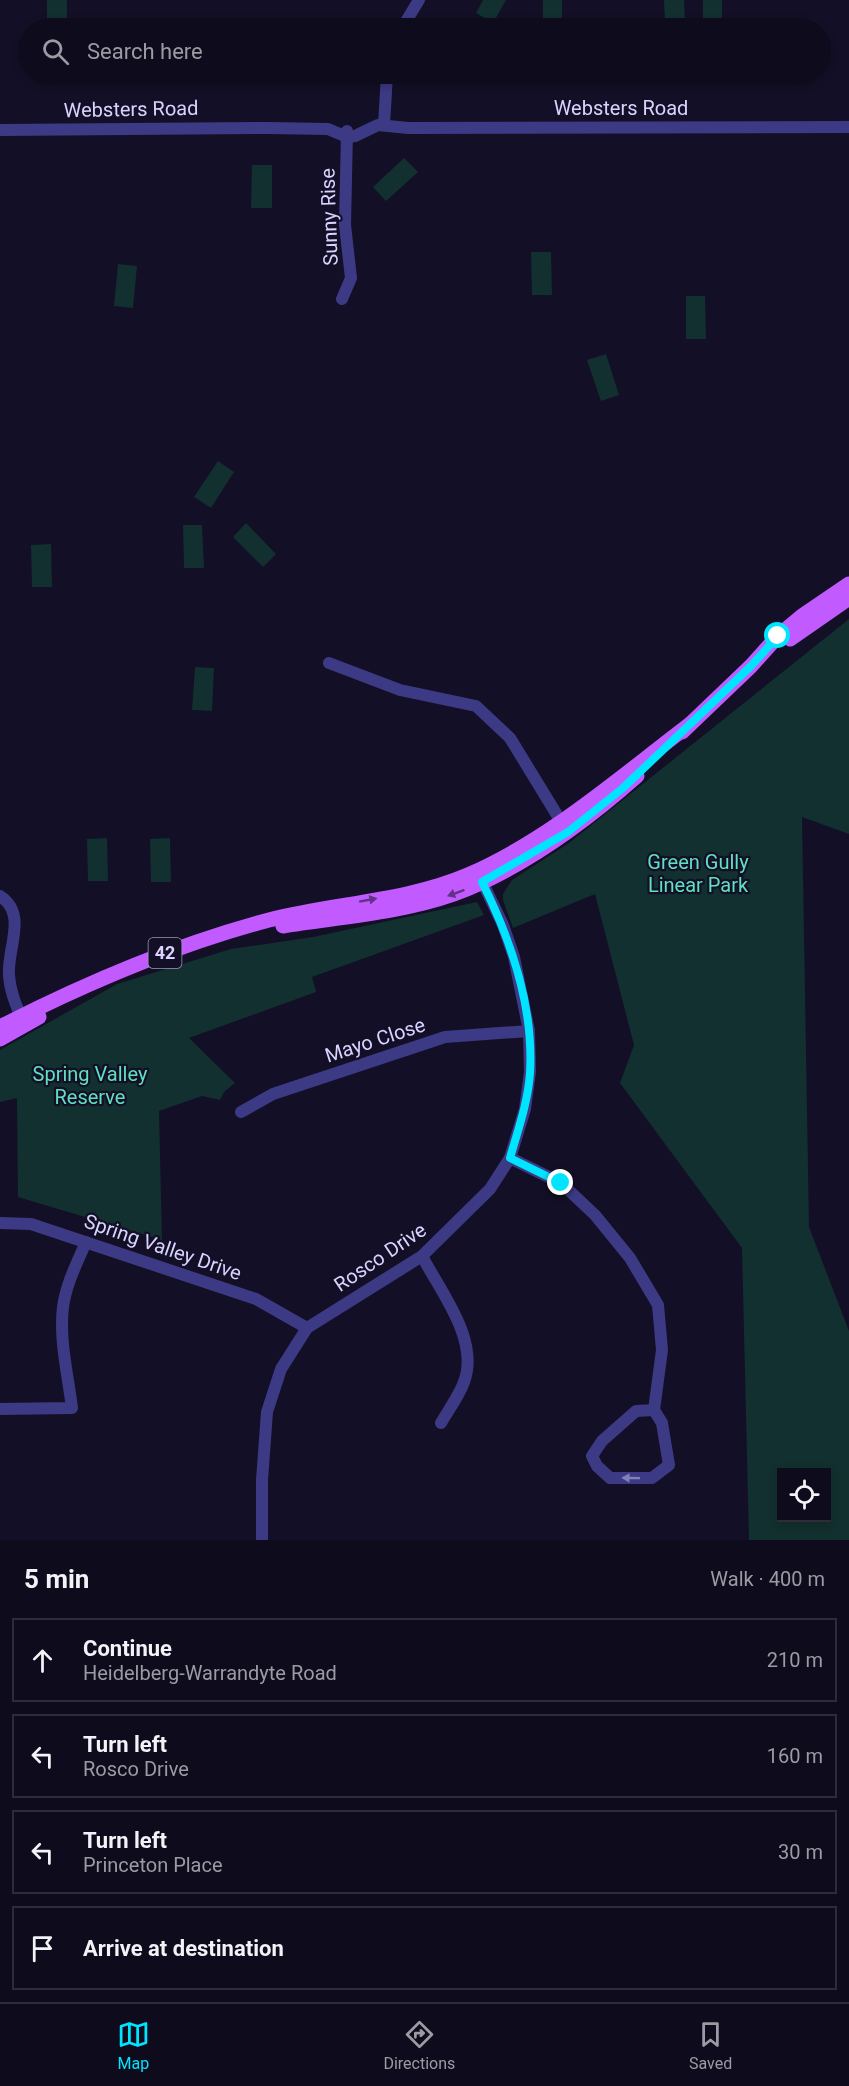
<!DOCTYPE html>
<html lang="en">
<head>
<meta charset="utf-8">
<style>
	body { margin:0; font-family:Roboto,sans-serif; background:#171425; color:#f1f3f6 }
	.controls { position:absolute; right:18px; bottom:18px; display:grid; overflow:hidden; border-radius:0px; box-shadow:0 3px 9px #0003 }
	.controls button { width:54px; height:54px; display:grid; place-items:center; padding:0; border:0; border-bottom:2px solid #2e2b3b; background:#0e0b1c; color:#f1f3f6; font:30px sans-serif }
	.stop { position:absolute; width:18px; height:18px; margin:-14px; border:4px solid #00e5ff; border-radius:50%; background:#fff }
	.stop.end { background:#00e5ff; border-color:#fff; box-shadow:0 2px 6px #0008 }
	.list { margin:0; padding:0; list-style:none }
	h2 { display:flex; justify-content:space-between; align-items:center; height:78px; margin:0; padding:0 24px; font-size:26px }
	h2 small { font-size:20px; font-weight:400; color:#9b9ba3 }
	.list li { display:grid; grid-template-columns:39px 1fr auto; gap:18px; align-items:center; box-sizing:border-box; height:84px; margin:0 12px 12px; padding:0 12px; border:2px solid #2e2b3b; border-radius:0px }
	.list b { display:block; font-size:22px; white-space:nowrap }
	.list p { margin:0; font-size:20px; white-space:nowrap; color:#9b9ba3 }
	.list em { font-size:20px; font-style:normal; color:#9b9ba3 }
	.icon { flex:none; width:33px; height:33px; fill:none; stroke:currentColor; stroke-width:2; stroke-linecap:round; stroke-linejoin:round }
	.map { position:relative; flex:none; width:849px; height:1540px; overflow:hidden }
	.search { position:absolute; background:#0e0b1c; box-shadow:0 3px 9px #0003; left:18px; right:18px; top:18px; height:66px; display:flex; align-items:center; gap:15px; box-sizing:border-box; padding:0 21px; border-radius:33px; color:#9b9ba3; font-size:22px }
	.sheet { height:462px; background:#0e0b1c }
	nav { display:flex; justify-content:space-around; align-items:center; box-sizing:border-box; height:84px; border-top:2px solid #2e2b3b; background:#0e0b1c; font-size:16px; color:#9b9ba3 }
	nav a { display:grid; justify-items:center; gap:3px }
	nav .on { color:#00e5ff }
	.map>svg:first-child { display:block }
	.green { fill:#12302f; fill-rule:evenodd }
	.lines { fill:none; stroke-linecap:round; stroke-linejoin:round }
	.street { stroke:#3d3a85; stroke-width:12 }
	.primary { stroke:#c25bff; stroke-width:15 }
	.oneway { fill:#623188 }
	.oneway2 { fill:#837fbc }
	.route { stroke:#00e5ff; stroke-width:8 }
	.labels { text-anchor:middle; stroke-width:4.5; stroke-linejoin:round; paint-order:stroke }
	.shield { fill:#130f26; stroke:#9e99be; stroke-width:1.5 }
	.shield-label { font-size:18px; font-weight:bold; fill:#d9d4ff }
	.street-label { font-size:20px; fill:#d9d4ff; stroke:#130f26 }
	.park-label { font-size:20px; fill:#5fe0c0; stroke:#130f26 }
</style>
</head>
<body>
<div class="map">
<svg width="849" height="1540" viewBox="0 0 849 1540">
	<rect width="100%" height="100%" fill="#130f26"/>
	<!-- green -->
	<g class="green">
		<rect x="47" y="0" width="20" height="26"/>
		<path d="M483,0h23l-13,23 -17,-10z"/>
		<rect x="543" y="0" width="19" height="24"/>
		<path d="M664,0h20l1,22h-20z"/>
		<rect x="703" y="0" width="19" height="21"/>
		<path d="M404,158l14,14 -32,29 -13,-14z"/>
		<path d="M252,165h20v43h-21z"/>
		<path d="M531,252h20l1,43h-20z"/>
		<path d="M118,264l19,2 -4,42 -19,-2z"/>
		<path d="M686,296h19l1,43h-20z"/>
		<path d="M606,354l13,41 -18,6 -14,-41z"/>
		<path d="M218,461l16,11 -23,36 -17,-11z"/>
		<path d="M246,523l30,31 -13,13 -30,-30z"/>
		<path d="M183,525h19l2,43h-20z"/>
		<path d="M51,544l1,43h-20l-1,-42z"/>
		<path d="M849,619v215l-47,-17 7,410 40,104v209h-100l-7,-292 -122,-165 14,-38 -39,-151 -82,34 -10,-28v-6l9,-14 57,-37zM782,1472h44v46h-44z"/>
		<path d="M195,667l19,1 -2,43 -20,-1z"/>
		<path d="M107,838l1,43h-20l-1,-42z"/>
		<path d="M170,838l1,44h-20l-1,-43z"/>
		<path d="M477,902l7,13 -172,62 4,15 -127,46 46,45 -11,9 -4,8 -18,-4 -43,15 3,129 -144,-43 -1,-99 -17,4v-52l117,-66 114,-35 82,-12z"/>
	</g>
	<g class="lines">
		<!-- street -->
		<g class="street">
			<path d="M402,28l17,-28"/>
			<path d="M384,125l3,-51"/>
			<path d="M0,130l268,-2 60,1 19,8 8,-1 23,-11 30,3 441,-1"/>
			<path d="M342,299l9,-21 -6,-53 2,-94"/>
			<path d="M329,663l71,27 76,16 34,32 55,90"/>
			<path d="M0,896c28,18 7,52 9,79 1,18 9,34 15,50"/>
			<path d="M241,1112l32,-18 172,-57 84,-6"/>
			<path d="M510,1158l51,25 34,32 35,43 28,47 4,45 -8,60 8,13 7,42 -17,13h-42l-13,-12 -5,-10 10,-15 34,-30 18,-1"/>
			<path d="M0,1223l31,1 225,75 51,29"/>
			<path d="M422,1256c18,35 58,84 42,126 -5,14 -15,27 -23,41"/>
			<path d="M0,1409l72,-1c-4,-33 -13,-68 -9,-101 3,-23 14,-44 23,-65"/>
			<path d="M262,1540v-60l5,-68 14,-43 26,-41 115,-72 68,-67 20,-31 15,-49 5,-37 -1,-41 -15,-74 -11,-32 -24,-50"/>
		</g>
		<!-- primary -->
		<g class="primary">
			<path d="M790,639l59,-41"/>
			<path d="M682,732l69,-66 27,-30 24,-20 47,-32"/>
			<path d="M283,926c56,-9 117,-13 171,-32 68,-25 130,-71 183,-118"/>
			<path d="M0,1027c86,-44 175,-82 269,-107 66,-17 136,-18 199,-45 81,-35 151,-97 221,-150"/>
			<path d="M0,1039l39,-22"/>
		</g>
	</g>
	<!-- one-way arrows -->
	<defs><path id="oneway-solid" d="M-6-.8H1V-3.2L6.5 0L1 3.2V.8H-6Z" transform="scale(1.5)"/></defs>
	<g class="oneway">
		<use href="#oneway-solid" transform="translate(456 893) rotate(160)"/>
		<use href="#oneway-solid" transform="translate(368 900) rotate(-10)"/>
	</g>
	<use class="oneway2" href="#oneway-solid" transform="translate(631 1478) rotate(-179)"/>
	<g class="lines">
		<!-- route -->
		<path class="route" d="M561,1183l-51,-25c8,-28 18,-56 20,-85 4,-67 -19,-133 -48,-191l86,-50 55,-44 128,-122 27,-30"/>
	</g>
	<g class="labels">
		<!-- shield labels -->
		<rect class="shield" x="148.5" y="938" width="33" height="30" rx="4.5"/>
		<g class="shield-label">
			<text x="165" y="959">42</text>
		</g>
		<!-- street labels -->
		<g class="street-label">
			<text x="621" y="115">Websters Road</text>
			<text transform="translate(131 109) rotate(-1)" y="7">Websters Road</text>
			<text transform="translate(329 217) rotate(-92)" y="7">Sunny Rise</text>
			<text transform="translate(375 1040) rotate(-18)" y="7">Mayo Close</text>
			<text transform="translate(163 1247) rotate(19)" y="7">Spring Valley Drive</text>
			<text transform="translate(380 1257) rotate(-34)" y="7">Rosco Drive</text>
		</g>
		<!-- park labels -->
		<g class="park-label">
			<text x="698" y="869">Green Gully<tspan x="698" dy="23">Linear Park</tspan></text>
			<text x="90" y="1081">Spring Valley<tspan x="90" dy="23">Reserve</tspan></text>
		</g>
	</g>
</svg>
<div class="controls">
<button><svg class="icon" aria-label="locate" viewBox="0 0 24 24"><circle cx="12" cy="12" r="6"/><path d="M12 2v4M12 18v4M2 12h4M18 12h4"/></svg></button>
</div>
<div class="stop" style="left:778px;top:636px"></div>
<div class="stop end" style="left:561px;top:1183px"></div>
<div class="search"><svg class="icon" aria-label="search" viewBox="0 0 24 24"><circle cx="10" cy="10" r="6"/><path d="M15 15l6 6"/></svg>Search here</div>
</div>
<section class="sheet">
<h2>5 min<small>Walk · 400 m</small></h2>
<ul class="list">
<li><svg class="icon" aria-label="ahead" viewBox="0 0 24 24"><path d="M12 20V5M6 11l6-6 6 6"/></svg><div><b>Continue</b><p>Heidelberg-Warrandyte Road</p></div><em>210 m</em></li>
<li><svg class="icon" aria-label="left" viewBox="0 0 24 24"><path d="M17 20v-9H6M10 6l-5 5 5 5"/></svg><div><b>Turn left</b><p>Rosco Drive</p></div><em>160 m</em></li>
<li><svg class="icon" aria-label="left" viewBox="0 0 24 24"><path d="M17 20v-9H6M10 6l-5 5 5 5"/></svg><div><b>Turn left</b><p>Princeton Place</p></div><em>30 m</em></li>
<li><svg class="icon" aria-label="arrive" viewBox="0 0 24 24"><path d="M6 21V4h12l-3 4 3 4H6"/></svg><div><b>Arrive at destination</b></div></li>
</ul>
</section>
<nav>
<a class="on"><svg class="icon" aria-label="map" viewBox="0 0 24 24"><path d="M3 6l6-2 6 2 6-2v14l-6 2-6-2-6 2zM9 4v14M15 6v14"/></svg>Map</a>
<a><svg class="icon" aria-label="directions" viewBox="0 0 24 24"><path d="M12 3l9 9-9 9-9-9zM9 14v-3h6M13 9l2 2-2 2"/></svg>Directions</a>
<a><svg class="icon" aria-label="saved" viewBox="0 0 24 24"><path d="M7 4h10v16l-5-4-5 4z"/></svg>Saved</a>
</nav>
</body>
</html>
